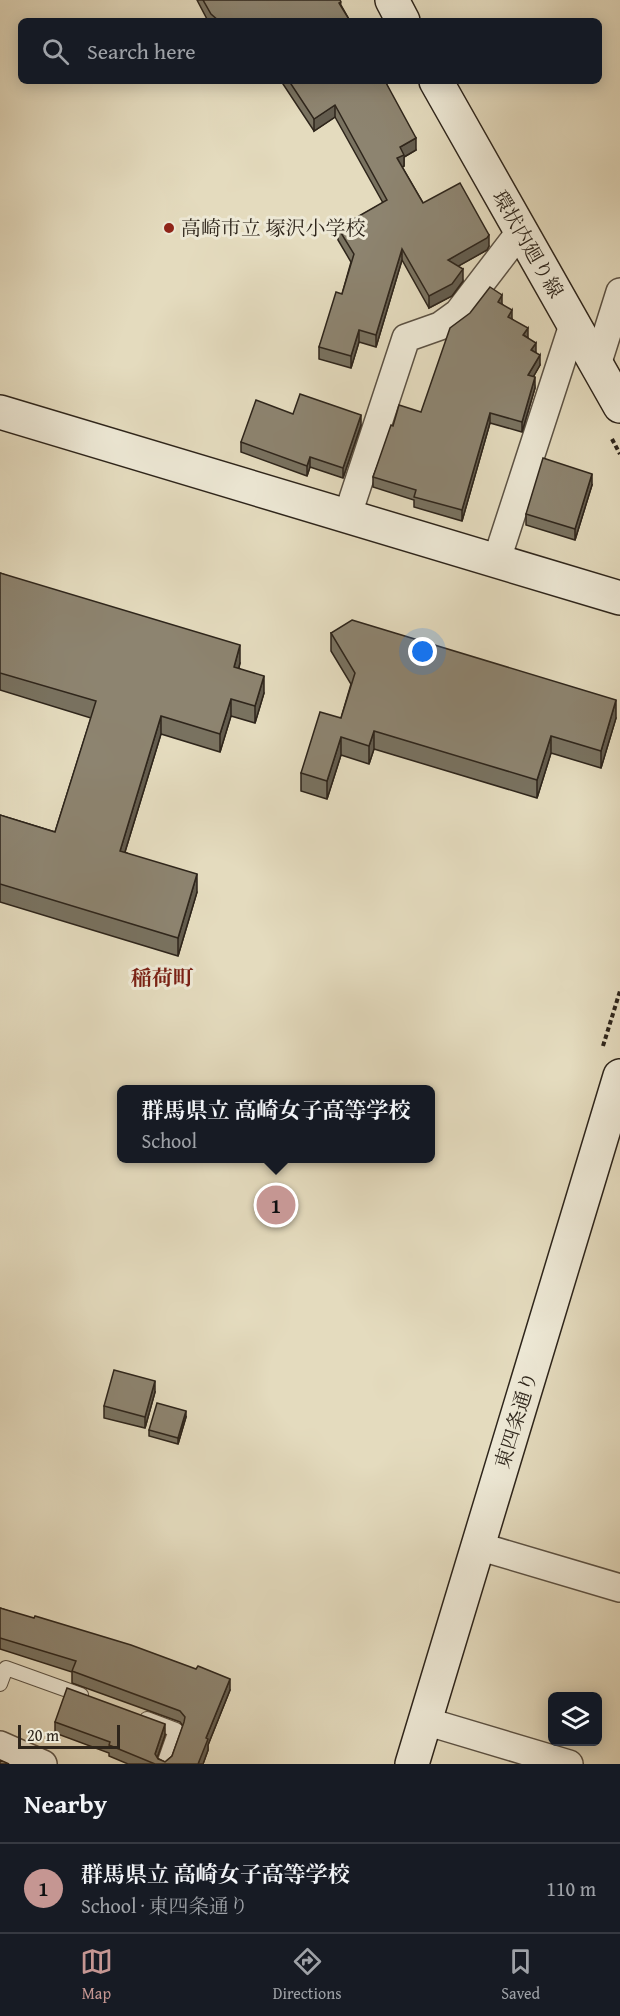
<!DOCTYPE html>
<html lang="en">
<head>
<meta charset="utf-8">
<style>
	body { margin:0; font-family:"Gentium Book Plus","Noto Serif JP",serif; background:#242831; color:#f1f3f6 }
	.controls { position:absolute; right:18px; bottom:18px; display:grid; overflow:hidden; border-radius:9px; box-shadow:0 3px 15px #0003 }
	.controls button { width:54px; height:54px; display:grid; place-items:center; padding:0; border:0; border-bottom:2px solid #363941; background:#171b24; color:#f1f3f6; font:30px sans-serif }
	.scale { position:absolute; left:18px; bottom:15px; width:102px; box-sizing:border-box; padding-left:6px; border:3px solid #2e251b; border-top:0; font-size:16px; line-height:21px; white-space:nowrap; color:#2e251b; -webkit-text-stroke:4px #ede8d5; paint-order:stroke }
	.you { position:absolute; left:423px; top:652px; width:21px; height:21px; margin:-15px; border:4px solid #fff; border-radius:50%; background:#1a73e8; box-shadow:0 0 0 9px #1a73e833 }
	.badge { display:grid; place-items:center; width:39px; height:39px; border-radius:50%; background:#c59692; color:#111; font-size:20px; font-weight:700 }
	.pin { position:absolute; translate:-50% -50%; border:3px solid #fff; box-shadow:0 2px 6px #0006 }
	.popup { position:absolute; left:117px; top:1085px; width:318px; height:78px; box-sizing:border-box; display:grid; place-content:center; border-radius:9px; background:#171b24; filter:drop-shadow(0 2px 4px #0005); font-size:20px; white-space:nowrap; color:#9ea1a6 }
	.popup b { font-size:22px; color:#f1f3f6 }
	.popup::after { content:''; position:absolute; left:50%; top:100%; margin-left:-12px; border:12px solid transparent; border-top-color:#171b24 }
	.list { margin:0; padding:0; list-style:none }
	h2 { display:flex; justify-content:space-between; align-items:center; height:78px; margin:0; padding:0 24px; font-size:26px }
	h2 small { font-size:20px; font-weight:400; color:#9ea1a6 }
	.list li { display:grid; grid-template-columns:39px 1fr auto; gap:18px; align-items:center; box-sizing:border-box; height:90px; padding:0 24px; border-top:2px solid #363941 }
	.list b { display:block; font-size:22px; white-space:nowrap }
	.list p { margin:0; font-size:20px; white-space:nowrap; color:#9ea1a6 }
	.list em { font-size:20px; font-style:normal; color:#9ea1a6 }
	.icon { flex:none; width:33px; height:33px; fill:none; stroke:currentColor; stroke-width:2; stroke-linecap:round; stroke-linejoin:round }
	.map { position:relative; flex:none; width:620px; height:1764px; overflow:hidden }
	.search { position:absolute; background:#171b24; box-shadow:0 3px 15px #0003; left:18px; right:18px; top:18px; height:66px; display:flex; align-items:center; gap:15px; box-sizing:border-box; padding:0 21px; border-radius:9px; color:#9ea1a6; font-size:22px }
	.sheet { height:168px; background:#171b24 }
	nav { display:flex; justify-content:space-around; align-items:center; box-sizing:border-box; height:84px; border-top:2px solid #363941; background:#171b24; font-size:16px; color:#9ea1a6 }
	nav a { display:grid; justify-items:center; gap:3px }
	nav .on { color:#c59692 }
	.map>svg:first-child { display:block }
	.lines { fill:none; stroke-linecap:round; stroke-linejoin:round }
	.lane-casing { stroke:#5c5244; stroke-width:16 }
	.street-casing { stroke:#5c5244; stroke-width:30 }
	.secondary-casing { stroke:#2e251b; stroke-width:36 }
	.path { stroke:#2e251b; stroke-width:4; stroke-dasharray:4.5 3; stroke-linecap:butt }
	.lane { stroke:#ede8d5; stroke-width:14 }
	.street { stroke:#ede8d5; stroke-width:27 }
	.secondary { stroke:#ede8d5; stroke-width:33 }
	.wall { fill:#797260; stroke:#2e251b; stroke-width:1.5 }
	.shaded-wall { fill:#635c4e; stroke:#2e251b; stroke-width:1.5 }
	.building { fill:#8d8470; stroke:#2e251b; stroke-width:1.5 }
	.poi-dot { fill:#8f2418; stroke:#ede8d5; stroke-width:2 }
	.labels { text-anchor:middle; stroke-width:6; stroke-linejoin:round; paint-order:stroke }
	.poi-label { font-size:20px; fill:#2e251b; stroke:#ede8d5; text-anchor:start }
	.street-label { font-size:20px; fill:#2e251b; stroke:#ede8d5 }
	.neighbourhood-label { font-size:21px; font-weight:bold; fill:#7a1f14; stroke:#ede8d5 }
</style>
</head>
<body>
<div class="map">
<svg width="620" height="1764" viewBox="0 0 620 1764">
	<rect width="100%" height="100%" fill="#e4dbbe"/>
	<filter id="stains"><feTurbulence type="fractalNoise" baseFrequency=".00333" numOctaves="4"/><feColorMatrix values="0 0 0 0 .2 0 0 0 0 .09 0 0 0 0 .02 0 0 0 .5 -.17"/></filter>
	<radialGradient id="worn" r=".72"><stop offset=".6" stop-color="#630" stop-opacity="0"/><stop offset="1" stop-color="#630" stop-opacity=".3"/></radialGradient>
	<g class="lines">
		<!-- lane casing -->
		<g class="lane-casing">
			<g id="lane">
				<path d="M0,1684l6,-16 75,27"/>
				<path d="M147,1719l29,11 -12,34"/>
			</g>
		</g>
		<!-- street casing -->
		<g class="street-casing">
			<g id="street">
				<path d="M597,365l23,-73"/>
				<path d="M347,517l59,-179 34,-12 18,-13 62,-81"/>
				<path d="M496,562l78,-240"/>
				<path d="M478,1546l142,42"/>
				<path d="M425,1721l144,43"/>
				<path d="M0,1745l43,19"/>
			</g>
		</g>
		<!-- secondary casing -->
		<g class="secondary-casing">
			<g id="secondary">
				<path d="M392,0l11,21"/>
				<path d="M436,81l184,325"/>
				<path d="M0,412l620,186"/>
				<path d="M412,1764l208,-688"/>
			</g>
		</g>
		<!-- path -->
		<g class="path">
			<path d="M612,439l8,15"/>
			<path d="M603,1046l17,-55"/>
		</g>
		<!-- lane -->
		<use href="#lane" class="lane"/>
		<!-- street -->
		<use href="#street" class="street"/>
		<!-- secondary -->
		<use href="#secondary" class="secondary"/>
	</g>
	<!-- wall -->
	<g class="wall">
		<path d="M197,0h143l1,5 9,16h-142z"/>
		<path d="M281,81h104l31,69 -12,7v9l-2,1 21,36 66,43 -2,4 -29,16 5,15 -11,15 -23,12 -27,-48 -26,87 -17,-5 -8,26 -32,-9v-12l23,-53 9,-32 -13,-22v-12l45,-25 -48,-86 -21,14z"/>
		<path d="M502,304l10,15 16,19 8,15 4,12 -7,12 2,11 -13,44 -32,-9 -28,98 -48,-14v-7l-41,-13v-10l20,-51 28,-14z"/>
		<path d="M293,414l68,11 -18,53 -33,-11 -3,9 -66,-24v-10z"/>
		<path d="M592,485l-17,55 -49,-15v-11z"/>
		<path d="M0,573l240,90 -1,5 25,25 -9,30 -24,-7 -11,36 -59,-18 -36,118 72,40 -19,64 -178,-54v-87l55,17 36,-114 -91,-28z"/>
		<path d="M331,633l285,85 -15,50 -50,-15 -14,45 -163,-49 -5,15 -28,-9 -14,44 -26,-8v-18l40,-55 10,-34 -20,-33z"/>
		<path d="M155,1392l-10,36 -41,-10v-12z"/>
		<path d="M186,1417l-8,27 -29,-8v-6z"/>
		<path d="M0,1608l230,82 -22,55v5l-5,14h-75l-19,-8v-3l-54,-20v-11l110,13 -8,23 8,4 7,-6 11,-30 -3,-4 -108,-39v-11l-72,-23z"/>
	</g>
	<!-- shaded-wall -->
	<g class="shaded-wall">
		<path d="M335,105v12l-21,14v-12z"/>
		<path d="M416,138v12l-12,7v9l-7,4v-12l3,-11z"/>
		<path d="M489,235v11l-2,4 -39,22v-12z"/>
		<path d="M402,249v11l-26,87v-12z"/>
		<path d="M463,269v12l-11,15 -23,12v-12z"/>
		<path d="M502,295v10l-4,-3z"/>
		<path d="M512,310v11l-4,-4z"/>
		<path d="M528,328v10l-5,-3z"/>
		<path d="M359,330v12l-8,26v-12z"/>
		<path d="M536,343v10l-5,-3z"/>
		<path d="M540,355v10l-12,21v-11z"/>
		<path d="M535,377v11l-13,44v-10z"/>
		<path d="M490,413v10l-28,98v-11z"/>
		<path d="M361,415v10l-18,53v-10z"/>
		<path d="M310,457v10l-3,9v-10z"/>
		<path d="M592,474v11l-17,55v-11z"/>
		<path d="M240,645v18l-6,21v-17z"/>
		<path d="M264,676v17l-9,30v-17z"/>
		<path d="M231,699v17l-11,36v-18z"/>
		<path d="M616,700v18l-15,50v-17z"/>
		<path d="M161,716v18l-41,134v-17z"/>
		<path d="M374,731v18l-5,15v-18z"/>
		<path d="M551,736v17l-14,45v-18z"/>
		<path d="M341,737v18l-14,44v-18z"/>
		<path d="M197,874v18l-19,64v-18z"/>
		<path d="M155,1381v11l-10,36v-11z"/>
		<path d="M186,1411v6l-8,27v-6z"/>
		<path d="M230,1679v11l-22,55v5l-5,14h-5l8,-26z"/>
		<path d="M165,1724v11l-10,29v-10z"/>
	</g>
	<!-- building -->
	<g class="building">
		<path d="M203,0h137l1,2 -2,1 11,18h-131l-8,-7z"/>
		<path d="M289,81h96l31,57 -16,9 4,8 -7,3 26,45 37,-20 29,52 -2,3 -39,22 15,9 -11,15 -23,12 -27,-47 -26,86 -17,-5 -8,26 -32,-9 17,-55 6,2 12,-40 -16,-26 49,-28 -52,-95 -21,14z"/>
		<path d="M490,287l12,8 -4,7 14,8 -4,7 20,11 -5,7 13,8 -5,7 9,5 -12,20 7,2 -13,45 -32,-9 -28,97 -48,-13 2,-7 -43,-13 18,-52 2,1 6,-21 22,7 29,-84 20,-15z"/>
		<path d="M300,394l61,21 -18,53 -33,-11 -3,9 -66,-24 15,-42 37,14z"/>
		<path d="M543,458l49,16 -17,55 -49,-15z"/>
		<path d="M0,573l240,72 -6,22 30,9 -9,30 -24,-7 -11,35 -59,-18 -41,135 77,23 -19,64 -178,-54v-69l55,17 41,-131 -96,-28z"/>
		<path d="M352,620l264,80 -15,51 -50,-15 -14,44 -163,-49 -5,15 -28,-9 -14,44 -26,-8 19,-61 21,6 14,-45 -24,-40z"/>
		<path d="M114,1370l41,11 -10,36 -41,-11z"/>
		<path d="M157,1403l29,8 -8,27 -29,-8z"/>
		<path d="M0,1608l34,10 1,-2 96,29 65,24 2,-3 32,13 -24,59 2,1 -10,25h-43l-46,-19 1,-3 -55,-20 12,-34 98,36 -10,30 3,5 7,3 7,-6 12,-34 1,-5 -5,-6 -108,-40 4,-10 -76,-23z"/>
		<path d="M0,1760l9,4h-9z"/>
	</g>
	<!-- markers -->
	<circle class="poi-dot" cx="169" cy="228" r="6"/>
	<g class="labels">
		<!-- poi labels -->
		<g class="poi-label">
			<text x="181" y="235">高崎市立 塚沢小学校</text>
		</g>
		<!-- street labels -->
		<g class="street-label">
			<text transform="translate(528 244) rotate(60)" y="7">環状内廻り線</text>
			<text transform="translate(516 1420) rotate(-73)" y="7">東四条通り</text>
		</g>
		<!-- neighbourhood labels -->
		<g class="neighbourhood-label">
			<text x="162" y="985">稲荷町</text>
		</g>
	</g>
	<rect width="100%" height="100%" filter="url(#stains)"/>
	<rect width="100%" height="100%" fill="url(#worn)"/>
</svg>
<div class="controls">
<button><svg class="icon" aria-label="layers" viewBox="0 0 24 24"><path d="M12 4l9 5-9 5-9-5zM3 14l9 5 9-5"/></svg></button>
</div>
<div class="scale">20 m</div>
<div class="you"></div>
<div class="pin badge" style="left:276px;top:1205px">1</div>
<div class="popup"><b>群馬県立 高崎女子高等学校</b>School</div>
<div class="search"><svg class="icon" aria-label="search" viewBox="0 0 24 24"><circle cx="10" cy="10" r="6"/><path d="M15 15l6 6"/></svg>Search here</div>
</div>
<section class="sheet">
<h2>Nearby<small></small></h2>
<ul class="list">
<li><span class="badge">1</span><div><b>群馬県立 高崎女子高等学校</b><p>School · 東四条通り</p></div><em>110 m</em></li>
</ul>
</section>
<nav>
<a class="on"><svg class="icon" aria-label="map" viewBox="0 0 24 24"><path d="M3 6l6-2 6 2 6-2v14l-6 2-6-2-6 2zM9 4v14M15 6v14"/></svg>Map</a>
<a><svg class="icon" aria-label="directions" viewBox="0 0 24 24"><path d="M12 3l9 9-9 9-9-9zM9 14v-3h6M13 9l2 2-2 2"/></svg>Directions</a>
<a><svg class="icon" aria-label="saved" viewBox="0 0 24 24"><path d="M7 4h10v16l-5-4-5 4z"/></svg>Saved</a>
</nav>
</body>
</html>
